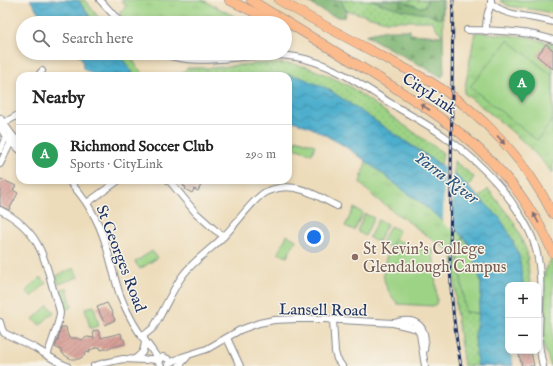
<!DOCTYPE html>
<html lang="en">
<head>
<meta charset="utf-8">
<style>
	body { margin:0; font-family:"IM FELL English",serif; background:#f2f2f2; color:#222 }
	.controls { position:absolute; right:12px; bottom:12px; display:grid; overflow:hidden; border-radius:8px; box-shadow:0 2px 6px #0003 }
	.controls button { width:36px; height:36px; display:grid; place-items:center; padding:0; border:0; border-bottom:1px solid #e0e0e0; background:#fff; color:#222; font:20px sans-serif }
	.you { position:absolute; left:314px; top:237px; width:14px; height:14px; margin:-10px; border:3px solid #fff; border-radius:50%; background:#1a73e8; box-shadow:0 0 0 6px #1a73e833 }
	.badge { display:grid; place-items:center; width:26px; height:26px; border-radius:50%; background:#0f766e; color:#fff; font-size:13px; font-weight:700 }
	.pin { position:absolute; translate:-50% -33px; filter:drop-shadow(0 1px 2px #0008) }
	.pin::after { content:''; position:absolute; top:21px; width:14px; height:12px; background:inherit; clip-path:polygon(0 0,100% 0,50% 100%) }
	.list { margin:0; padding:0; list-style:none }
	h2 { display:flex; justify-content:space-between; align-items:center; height:52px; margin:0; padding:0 16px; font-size:17px }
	h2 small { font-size:13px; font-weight:400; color:#767676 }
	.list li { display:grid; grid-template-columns:26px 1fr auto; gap:12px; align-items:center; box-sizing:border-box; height:60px; padding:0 16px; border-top:1px solid #e0e0e0 }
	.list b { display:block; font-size:15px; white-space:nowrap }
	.list p { margin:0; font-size:13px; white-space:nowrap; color:#767676 }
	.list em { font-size:13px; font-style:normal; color:#767676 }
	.icon { flex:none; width:22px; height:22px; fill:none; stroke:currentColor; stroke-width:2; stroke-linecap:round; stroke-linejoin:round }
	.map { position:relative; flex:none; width:553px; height:366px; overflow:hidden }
	.search { position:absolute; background:#fff; box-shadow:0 2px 6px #0003; left:16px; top:16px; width:276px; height:44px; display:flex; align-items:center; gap:10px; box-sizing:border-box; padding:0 14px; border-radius:22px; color:#767676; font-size:15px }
	.panel { position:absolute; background:#fff; box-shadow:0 2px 6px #0003; left:16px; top:72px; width:276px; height:112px; border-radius:12px }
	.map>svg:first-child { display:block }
	.grass { fill:url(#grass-dots); stroke:#5c8172 }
	.forest { fill:url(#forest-firs); stroke:#4c7268 }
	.park { fill:url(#park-tufts); stroke:#5c8172 }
	.garden { fill:#9dd385; stroke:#5c8172 }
	.water { fill:url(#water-waves); stroke:#346f96 }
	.pier { fill:#eddcba }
	.building { fill:url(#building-hatch) }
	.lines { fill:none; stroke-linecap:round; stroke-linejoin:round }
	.minor-casing { stroke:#84868c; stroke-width:8 }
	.highway-casing { stroke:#84868c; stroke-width:10 }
	.minor { stroke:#fff; stroke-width:6 }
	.highway { stroke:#fbbb8d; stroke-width:9 }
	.rail-casing { stroke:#1b2f5e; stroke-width:3 }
	.rail { stroke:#f7f3e8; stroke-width:1.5; stroke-dasharray:4.5; stroke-linecap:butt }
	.oneway { fill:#806e73 }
	.education-dot { fill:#8d6e63; stroke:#f7f3e8; stroke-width:1.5 }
	.labels { text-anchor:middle; stroke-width:3; stroke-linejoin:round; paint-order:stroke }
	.street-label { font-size:16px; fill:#1b2f5e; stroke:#f7f3e8 }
	.education-label { font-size:16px; fill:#785e54; stroke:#f7f3e8; text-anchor:start }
	.water-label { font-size:17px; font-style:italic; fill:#2a557f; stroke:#f7f3e8 }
</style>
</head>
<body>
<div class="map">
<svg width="553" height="366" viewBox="0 0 553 366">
	<defs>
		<pattern id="grass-dots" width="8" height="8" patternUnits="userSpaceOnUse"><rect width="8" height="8" fill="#9dd385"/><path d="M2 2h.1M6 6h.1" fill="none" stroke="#87b575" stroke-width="1.8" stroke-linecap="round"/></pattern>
		<pattern id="forest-firs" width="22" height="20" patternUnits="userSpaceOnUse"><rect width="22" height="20" fill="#7eb572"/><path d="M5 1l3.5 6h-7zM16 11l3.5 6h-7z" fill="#669461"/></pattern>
		<pattern id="park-tufts" width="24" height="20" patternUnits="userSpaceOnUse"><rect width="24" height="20" fill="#9dd385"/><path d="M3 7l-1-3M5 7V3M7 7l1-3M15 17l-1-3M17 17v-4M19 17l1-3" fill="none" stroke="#87b575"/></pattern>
		<pattern id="water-waves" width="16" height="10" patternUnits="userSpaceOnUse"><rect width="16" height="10" fill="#4eafcd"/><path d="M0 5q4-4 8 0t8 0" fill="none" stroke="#408faa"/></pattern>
		<pattern id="building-hatch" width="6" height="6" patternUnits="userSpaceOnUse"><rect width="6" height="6" fill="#d69c94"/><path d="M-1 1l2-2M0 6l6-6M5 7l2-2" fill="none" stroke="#ad807c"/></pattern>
	</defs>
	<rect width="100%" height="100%" fill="#f7f3e8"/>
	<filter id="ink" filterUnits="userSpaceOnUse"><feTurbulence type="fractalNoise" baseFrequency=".025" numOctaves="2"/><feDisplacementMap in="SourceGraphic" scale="8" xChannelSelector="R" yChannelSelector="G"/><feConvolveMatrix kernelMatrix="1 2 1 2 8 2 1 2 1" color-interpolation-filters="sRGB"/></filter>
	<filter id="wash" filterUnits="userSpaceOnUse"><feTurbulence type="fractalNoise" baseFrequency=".012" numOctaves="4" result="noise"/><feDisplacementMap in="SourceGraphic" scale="16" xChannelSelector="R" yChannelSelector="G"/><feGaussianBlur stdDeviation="0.9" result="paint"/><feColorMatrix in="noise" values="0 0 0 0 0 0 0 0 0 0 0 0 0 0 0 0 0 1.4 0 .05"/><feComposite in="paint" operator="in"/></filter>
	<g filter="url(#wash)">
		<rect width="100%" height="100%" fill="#eddcba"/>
		<!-- grass -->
		<g class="grass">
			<path d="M78,0h7l14,18 6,5h-10z"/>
			<path d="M308,0h135v36l-7,-8 -4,-7h-46z"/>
			<path d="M118,53h11l8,14 9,9h-11z"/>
			<path d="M265,63l29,1 13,3 20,8 22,11 94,67 -2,12 -113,-76 -46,-15 -38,2h-64l7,-8h22z"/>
			<path d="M454,161l20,16 -6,10 -10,-10 -4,-3z"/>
			<path d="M488,189l26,33 13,30 3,33h-7l-4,-29 -19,-38 -21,-20z"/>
			<path d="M453,253l6,6 6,53 13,1c-3,18 -4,34 0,53h-14l-8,-56z"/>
		</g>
		<!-- forest -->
		<g class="forest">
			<path d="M305,0h36c2,5 7,11 4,17 -11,3 -30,-11 -40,-17z"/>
			<path d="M371,0h27l21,7h4l4,-4v-3h15v14l-1,4 -3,1 -10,-5 -8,-1 -18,-3 -23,-7z"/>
			<path d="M386,30h24v4l33,2 1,38 -2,3 -77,-42z"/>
		</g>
		<!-- park -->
		<g class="park">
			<path d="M121,0h82l44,23h-119l-9,-10 7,-7z"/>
			<path d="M475,32l54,5 24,7v130c-25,-32 -58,-57 -89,-81z"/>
			<path d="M366,161l97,75 -4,23 -6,-6 -17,-11 -62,-45 -14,-14z"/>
			<path d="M553,255v111h-2l-9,-24 2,-50 -1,-16z"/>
		</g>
		<!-- garden -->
		<g class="garden">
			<path d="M500,0h53v14l-10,-3 -35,-5z"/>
			<path d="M508,40l45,36v44l-16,20 -67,-53z"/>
			<path d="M296,139l19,6 -3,9 -18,-6z"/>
			<path d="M354,208l9,5 -9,17 -9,-4z"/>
			<path d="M365,214l9,4 -9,18 -8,-5z"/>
			<path d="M378,220l9,4 -9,18 -9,-4z"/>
			<path d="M390,226l9,4 -9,18 -9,-5z"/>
			<path d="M287,235l9,5 -9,17 -9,-4z"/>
			<path d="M463,236l8,11 10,35v14l-3,17 -13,-1 -6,-53z"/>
			<path d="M395,239l19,9 19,1 4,51 -1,4 -3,2 -35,-2c-21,-24 -17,-39 -3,-65z"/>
			<path d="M152,251l5,7 -17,11 -5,-7z"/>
			<path d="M74,268l4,9 -19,7 -3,-8z"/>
			<path d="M40,277l6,6 -14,14 -6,-6z"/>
			<path d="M67,288l5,19 -9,3 -6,-20z"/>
			<path d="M48,305l6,7 -14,13 -7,-6z"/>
			<path d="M94,306l5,20 -9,2 -5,-20z"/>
		</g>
		<!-- water -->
		<g class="water">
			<path d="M30,0h48l17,23h-49z"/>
			<path d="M76,53h42l17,23h-41v-2l-4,-1 -7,-5 -1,-10z"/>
			<path d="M282,74l18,3 28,12 130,88 42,41 10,17 9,21 4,27v2h-15v66h3l2,15h-35l-2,-10 -1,-23 6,-37v-14l-10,-35 -8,-11 -97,-75 -23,-16 -31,-17 -24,-9v-43h-44z"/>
		</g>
		<!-- pier -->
		<path class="pier" d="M444,165l9,5 -1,60 -9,-7z"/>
		<g id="blocks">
			<!-- building -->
			<g class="building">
				<path d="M546,44l7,6v19l-16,-13z"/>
				<path d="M1,179l15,7 -3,4 5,3 -9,17 -9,-4v-24z"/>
				<path d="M185,180h12l5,3 -4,8 -4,-2 -2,4 -7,-4 1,-2 -3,-1 1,-2h-1z"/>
				<path d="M107,303l6,11h-1l3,6 -10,5 -8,-18z"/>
				<path d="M61,327h5l1,6 2,5h7l6,2 5,-3 7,1 -1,-7 5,-1 3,8 20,-5 1,6h2l1,5 -24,6 -1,-3 -11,3 1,3 -4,-1 -2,4 -5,3h-8l-5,-3 -3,-2 -2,-4 -6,-3 3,-7z"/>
				<path d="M531,352l3,14h-12l-3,-11z"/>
			</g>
		</g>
	</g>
	<g filter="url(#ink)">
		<use href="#blocks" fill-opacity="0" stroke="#84868c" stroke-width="1"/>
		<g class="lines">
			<!-- minor casing -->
			<g class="minor-casing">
				<g id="minor">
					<path d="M100,0l21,23"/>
					<path d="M492,4c14,13 42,12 61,18"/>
					<path d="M467,30c30,1 57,0 86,10"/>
					<path d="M486,31c0,-6 0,-12 2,-18 1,-5 4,-7 3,-13"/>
					<path d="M161,53c45,17 89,-4 135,4 35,6 64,27 94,46 18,11 37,21 54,33 29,21 56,46 75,77 7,11 13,21 16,33 9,29 4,63 4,93 0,9 2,18 4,27"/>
					<path d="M38,76l4,-5"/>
					<path d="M0,118l12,17 8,8"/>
					<path d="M0,125l20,-11"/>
					<path d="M0,127l6,10 14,13"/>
					<path d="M0,150l6,-13"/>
					<path d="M0,164l11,-22 1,-7"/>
					<path d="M68,180c17,18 30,39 37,62 6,18 9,36 15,53 7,18 17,36 29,51 4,5 6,10 11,14"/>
					<path d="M168,180l4,4 24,29 19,17 9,6"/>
					<path d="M87,203l32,-23"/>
					<path d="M0,210c36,18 44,43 53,79 2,8 6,16 7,24 0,6 -10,35 -13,42"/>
					<path d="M333,320l2,32 2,7 5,7"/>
					<path d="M0,322l2,7 2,4 31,15 25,15 7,3"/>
					<path d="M394,323c23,-7 34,4 30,27"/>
					<path d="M142,337l11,-9 3,-5c9,-15 16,-33 27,-48 12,-16 29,-26 42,-40 12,-12 22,-28 35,-39 5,-5 13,-7 19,-8 21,-4 40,9 58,18"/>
					<path d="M227,338l13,28"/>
					<path d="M135,359c8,-6 9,-8 10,-18"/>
					<path d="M170,363l12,-6 25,-8 33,-19 19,-7 15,-3 23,-1h27l69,4 21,5 3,1 3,5 5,32"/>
					<path d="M94,366l10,-3 19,-4 22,1 5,-1 10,2"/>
					<path d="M161,366c-3,-3 -2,-7 2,-9l5,2 2,2 -1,4"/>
					<path d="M179,366l8,-9"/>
				</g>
			</g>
			<!-- highway casing -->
			<g class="highway-casing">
				<g id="highway">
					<path d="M229,0l47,23"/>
					<path d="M251,0c40,25 80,49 120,73 47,29 95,58 132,101 11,12 21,25 29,39 9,12 15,27 21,40"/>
					<path d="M279,0c34,20 70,39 106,58 15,8 31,16 46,24 52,31 94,78 122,132"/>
				</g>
			</g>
			<!-- minor -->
			<use href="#minor" class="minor"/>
			<!-- highway -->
			<use href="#highway" class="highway"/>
			<!-- rail casing -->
			<g class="rail-casing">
				<path id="rail" d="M453,0l-3,267c1,34 5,66 11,99"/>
			</g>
			<!-- rail -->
			<use href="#rail" class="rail"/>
		</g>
		<!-- one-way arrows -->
		<defs><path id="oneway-solid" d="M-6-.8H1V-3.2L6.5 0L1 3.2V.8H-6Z"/></defs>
		<g class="oneway">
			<use href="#oneway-solid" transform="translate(425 107) rotate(-147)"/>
			<use href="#oneway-solid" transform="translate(501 140) rotate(49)"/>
			<use href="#oneway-solid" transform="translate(536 218) rotate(-118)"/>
		</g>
	</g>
	<!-- markers -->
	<circle class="education-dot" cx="355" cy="257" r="4"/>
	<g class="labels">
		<!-- street labels -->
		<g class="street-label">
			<text transform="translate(430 93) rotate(34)" y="6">CityLink</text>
			<text transform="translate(122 258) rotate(69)" y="6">St Georges Road</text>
			<text transform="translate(323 309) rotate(1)" y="6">Lansell Road</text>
		</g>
		<!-- education labels -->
		<g class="education-label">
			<text x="363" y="254">St Kevin's College<tspan x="363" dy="18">Glendalough Campus</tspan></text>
		</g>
		<!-- water labels -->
		<g class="water-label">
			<text transform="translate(447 177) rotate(37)" y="6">Yarra River</text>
		</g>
	</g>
</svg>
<div class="controls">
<button>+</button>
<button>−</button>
</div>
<div class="you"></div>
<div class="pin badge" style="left:522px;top:103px;background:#2e9e5b">A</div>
<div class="search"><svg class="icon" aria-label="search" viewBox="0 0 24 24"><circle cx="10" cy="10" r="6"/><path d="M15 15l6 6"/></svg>Search here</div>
<section class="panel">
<h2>Nearby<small></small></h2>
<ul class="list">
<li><span class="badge" style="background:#2e9e5b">A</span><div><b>Richmond Soccer Club</b><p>Sports · CityLink</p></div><em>290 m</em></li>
</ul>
</section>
</div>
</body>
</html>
